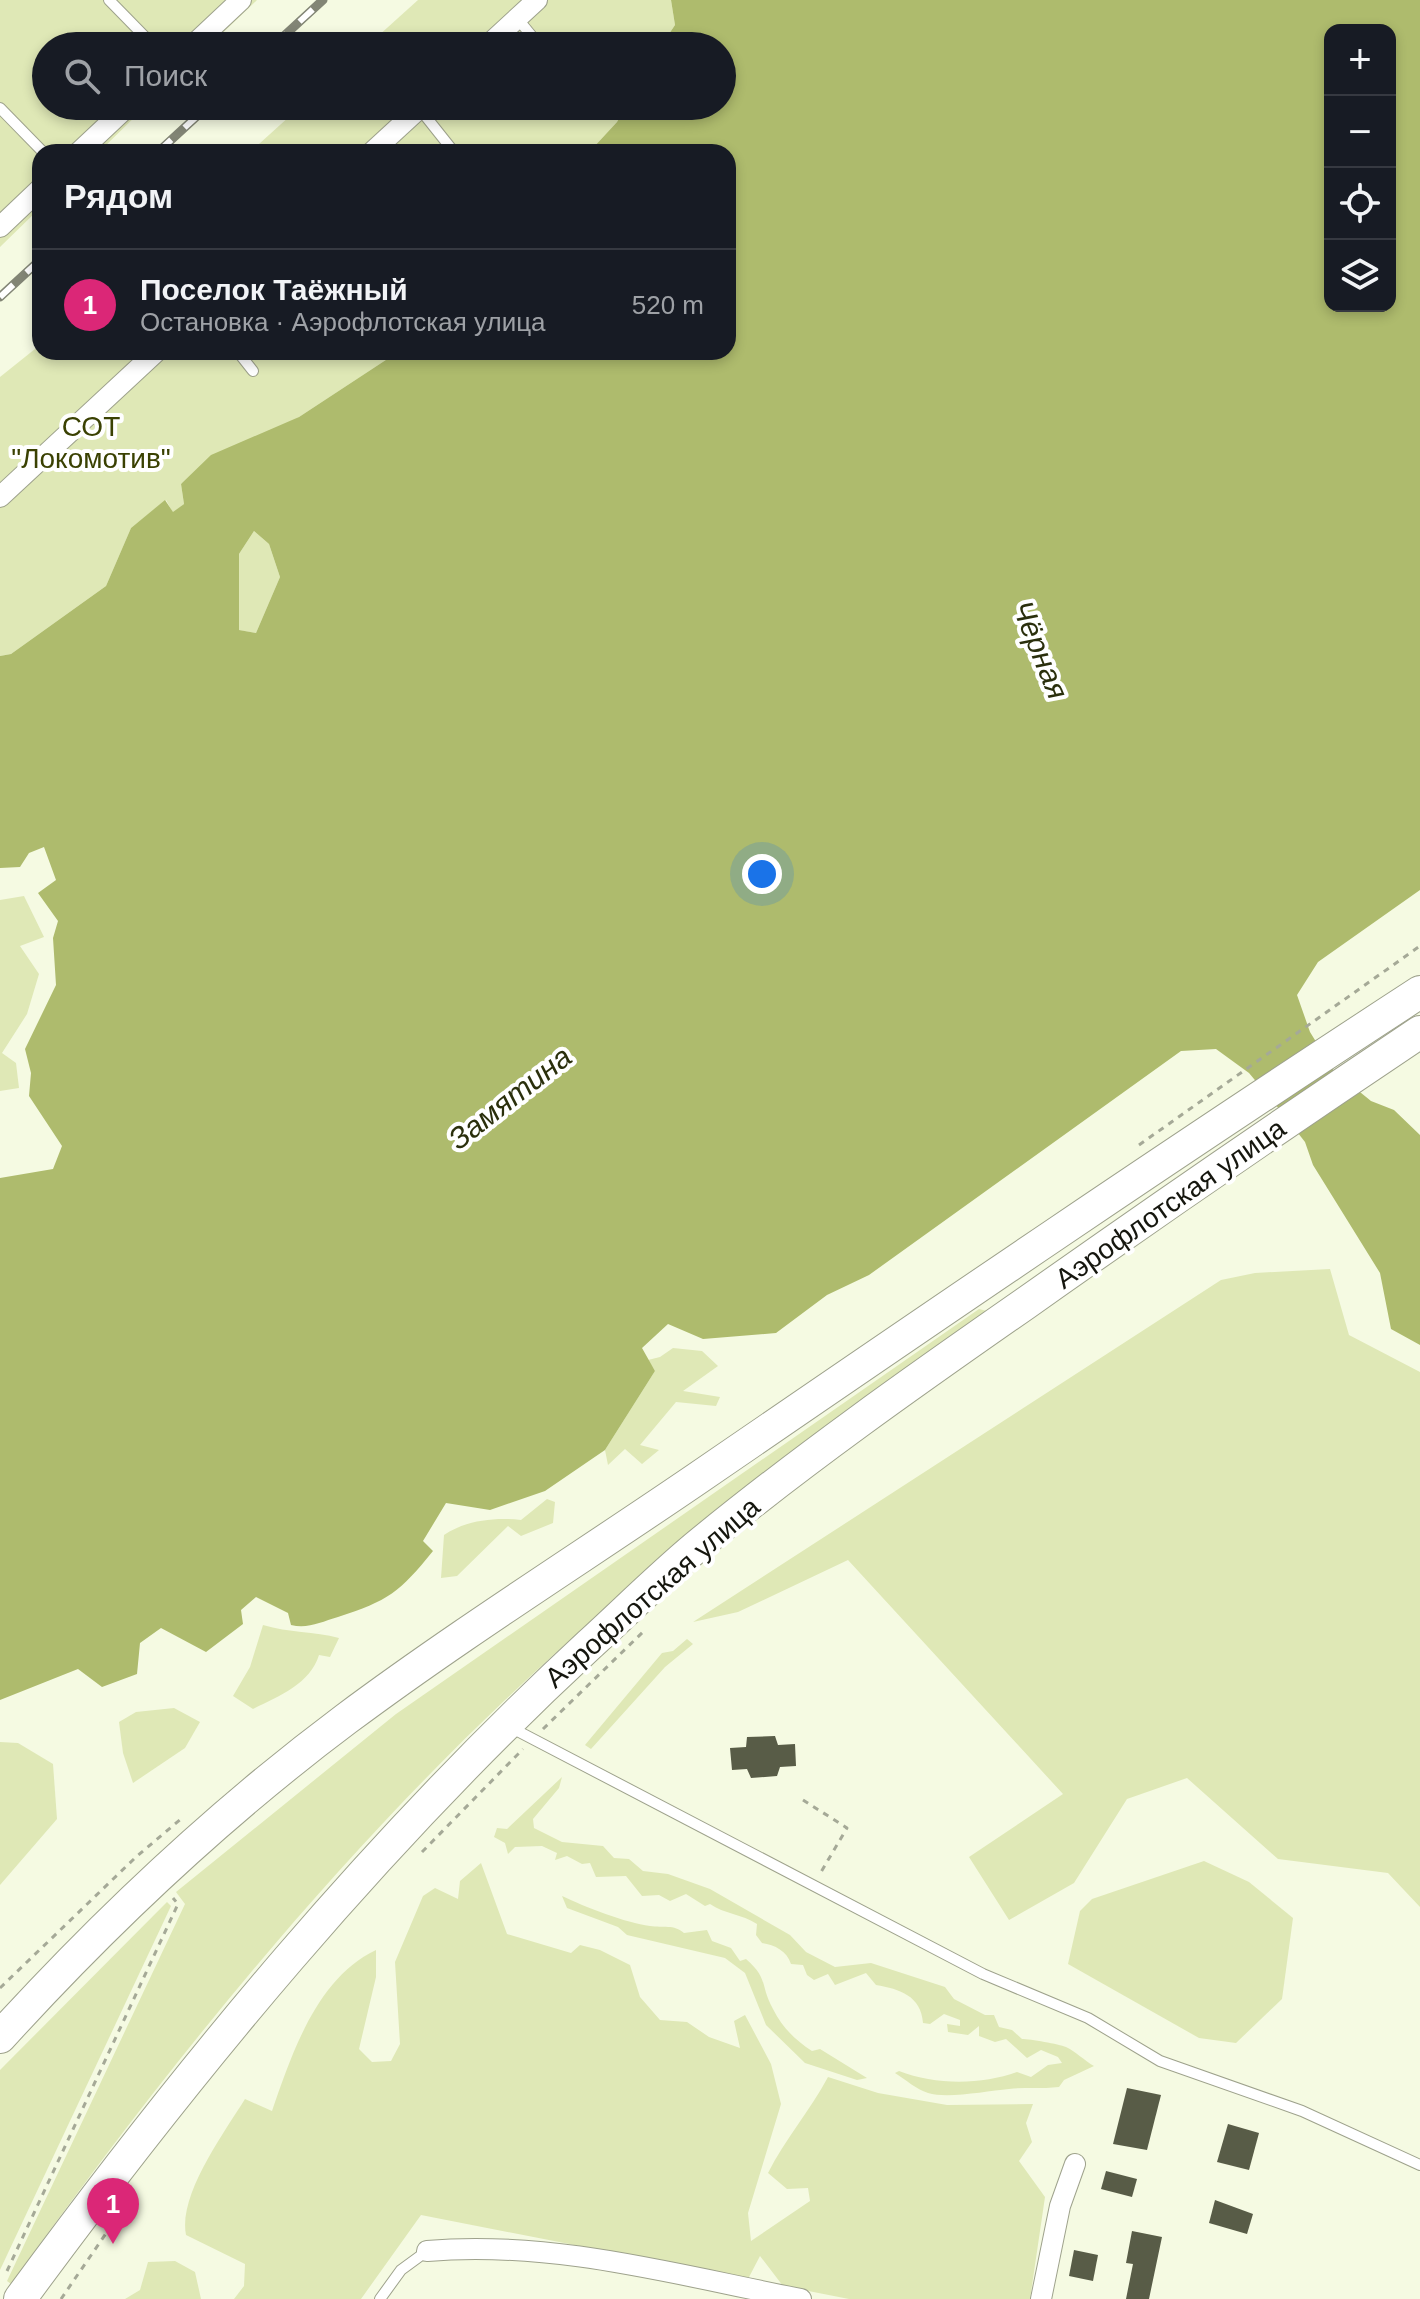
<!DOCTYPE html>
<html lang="ru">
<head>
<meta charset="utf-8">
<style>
	body { margin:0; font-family:Arial,sans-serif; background:#20242c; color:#f1f3f6 }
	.controls { position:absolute; right:24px; top:24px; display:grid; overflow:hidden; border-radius:16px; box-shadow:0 4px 12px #0003 }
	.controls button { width:72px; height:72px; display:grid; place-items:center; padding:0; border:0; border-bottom:2px solid #363941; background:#171b24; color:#f1f3f6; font:40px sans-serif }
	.you { position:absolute; left:762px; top:874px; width:28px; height:28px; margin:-20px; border:6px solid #fff; border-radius:50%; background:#1a73e8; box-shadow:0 0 0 12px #1a73e833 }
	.badge { display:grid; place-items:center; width:52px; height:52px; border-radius:50%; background:#db2777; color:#fff; font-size:26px; font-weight:700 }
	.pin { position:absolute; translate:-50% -66px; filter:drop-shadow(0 2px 4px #0008) }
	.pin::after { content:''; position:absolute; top:42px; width:28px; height:24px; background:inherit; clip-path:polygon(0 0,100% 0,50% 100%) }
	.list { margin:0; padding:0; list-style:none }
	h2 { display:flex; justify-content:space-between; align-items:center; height:104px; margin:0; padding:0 32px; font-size:34px }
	h2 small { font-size:26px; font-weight:400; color:#9ea1a6 }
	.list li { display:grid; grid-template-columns:52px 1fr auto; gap:24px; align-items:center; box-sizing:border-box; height:112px; padding:0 32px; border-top:2px solid #363941 }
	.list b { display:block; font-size:30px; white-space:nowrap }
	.list p { margin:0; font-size:26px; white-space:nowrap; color:#9ea1a6 }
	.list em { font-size:26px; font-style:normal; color:#9ea1a6 }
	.icon { flex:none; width:44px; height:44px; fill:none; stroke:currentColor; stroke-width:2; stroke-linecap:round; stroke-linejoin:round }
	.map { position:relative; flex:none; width:1420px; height:2299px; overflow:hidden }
	.search { position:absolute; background:#171b24; box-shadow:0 4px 12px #0003; left:32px; top:32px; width:704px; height:88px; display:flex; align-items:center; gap:20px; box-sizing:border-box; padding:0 28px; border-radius:44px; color:#9ea1a6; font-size:30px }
	.panel { position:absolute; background:#171b24; box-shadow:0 4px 12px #0003; left:32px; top:144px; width:704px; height:216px; border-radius:24px }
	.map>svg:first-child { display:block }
	.green { fill:#dfe8b6 }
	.water { fill:#aebb6d; fill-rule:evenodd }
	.building { fill:#585c47 }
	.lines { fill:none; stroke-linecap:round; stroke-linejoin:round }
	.service-casing { stroke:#9ea28c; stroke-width:12 }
	.minor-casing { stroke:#9ea28c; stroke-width:22 }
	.primary-casing { stroke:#9ea28c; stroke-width:34 }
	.path { stroke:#a5a997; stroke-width:3; stroke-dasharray:6 6; stroke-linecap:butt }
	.service { stroke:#fff; stroke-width:10 }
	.minor { stroke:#fff; stroke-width:20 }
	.primary { stroke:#fff; stroke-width:32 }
	.rail-casing { stroke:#828575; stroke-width:9 }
	.rail { stroke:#fff; stroke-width:6; stroke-dasharray:18; stroke-linecap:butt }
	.labels { text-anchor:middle; stroke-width:8; stroke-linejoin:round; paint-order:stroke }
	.park-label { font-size:28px; fill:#3a4102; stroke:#fff }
	.street-label { font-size:28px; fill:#15160e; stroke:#fff }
	.water-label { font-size:30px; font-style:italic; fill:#2a2f0c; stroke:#fff }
</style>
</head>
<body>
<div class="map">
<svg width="1420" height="2299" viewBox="0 0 1420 2299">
	<rect width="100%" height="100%" fill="#f5fae2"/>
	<!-- green -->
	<g class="green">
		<path d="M0,0h257l-48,46h-163v60h100l-47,46h-59v56l-40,39z"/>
		<path d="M418,0h253l4,25 -14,21h-294z"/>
		<path d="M301,106h325l-9,16 -25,27 2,3h-344z"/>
		<path d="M40,345v7h358l-99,65 -118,67 3,20 -11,9 -7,-13 -35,28 -25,58 -95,68 -11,2v-279z"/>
		<path d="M254,531l15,13 11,33 -24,56 -18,-3 1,-76z"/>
		<path d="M24,896l20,41 -24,9 19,28 -12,40 -25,39 14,10 3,25 -19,3v-191z"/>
		<path d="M1330,1269l19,66 71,37v535l-32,-34 -110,-14 -91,-81 -60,21 -53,84 -65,37 -40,-63 94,-63 -215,-234 -110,52 -45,10 528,-342 34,-7z"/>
		<path d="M979,1309l8,2c-163,126 -333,246 -482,389 -185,176 -345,376 -494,584l-4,-3 178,-377 -9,-12 220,-178z"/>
		<path d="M673,1348l29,3 16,15 -35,25 37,6 -4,9 -40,-4 -36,43 19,5 -17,14 -17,-15 -17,16 -3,-15 50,-79 -7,-11 12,-3z"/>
		<path d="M547,1499l8,3 -2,21 -32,13 -13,-10 -51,50 -16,2 3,-43c22,-15 52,-18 77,-15z"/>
		<path d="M263,1625c26,8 51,6 76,13l-9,19 -11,-2c-9,29 -40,41 -66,54l-20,-13 17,-29z"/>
		<path d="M687,1639l6,5 -28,23 -74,82 -6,-4 77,-92 11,-2z"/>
		<path d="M174,1708l26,14 -15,26 -52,35 -10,-30 -4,-31 17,-10z"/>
		<path d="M0,1742l18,1 35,21 4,55 -57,66z"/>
		<path d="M562,1777l-3,11 -26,31 1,9 28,14 41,4 11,12 15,1 14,12 25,3 42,15 80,46 16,17 29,15 36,-4 74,24 9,12 31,16h9l5,12 13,3 10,9c8,0 37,5 44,8 9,4 19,14 28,19l-30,14 -5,7c-17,2 -34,0 -50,2 -22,2 -62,10 -81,4 -12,-4 -22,-13 -33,-20l4,-2c36,14 82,14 118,1l14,5 17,-12 14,-2 -4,-6 -17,-7 -14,8 -21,-19 -11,3 -16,-6v-10l-11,9 -20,-3 -1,-8 13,2v-6l-16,-6 -14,10 -7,-1c-2,-27 -23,-34 -47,-38l-10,-12 -31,12 -7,-11 -14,6 -7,-5 -4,-10 -12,-1c-4,-13 -16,-19 -29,-21l-6,-8 1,-11c-15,-10 -33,-10 -47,-20l-5,2 -19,-12 -16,7 -11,-6 -17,1 -16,-20 -30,1 -6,-14 -8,1 -15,-8 -12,4 2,-7 -15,-7 -27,1 -7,7 -3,-11 -11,-6 3,-9 10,1z"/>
		<path d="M1204,1861l45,21 44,36 -11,81 -46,44 -37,-5 -131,-74 12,-53 12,-12z"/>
		<path d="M481,1863l26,71 64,19 9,-8 20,5 30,15 10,32 20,23 27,2 22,15 31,11 -6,-27 11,-6 26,49 10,40 -33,109 3,28 59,-40 -2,-13 -21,1 -19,-16c17,-34 42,-62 60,-96l50,16 69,12 86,-1 -7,19 6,19 -13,19 26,36 -15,102h-181l-66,-13 -23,-30 -12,23 -327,-64 -60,84h-127l10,-13 1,-22 -59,-29c-8,-40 38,-102 59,-136l27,12c20,-58 45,-133 104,-161v27l-17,72 13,13 19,-1 9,-17 -5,-82 28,-66 12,-8 23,11 2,-18z"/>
		<path d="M562,1896c23,11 64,27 88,30 13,2 24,-2 34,7l23,-3 5,11 19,7 9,13 6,-2c23,20 14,27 27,50 9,18 22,31 39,42l8,-2 47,29 -10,2 -52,-17 -39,-38 -21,-52 -20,-15 -98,-23 -9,-8 -51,-19z"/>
		<path d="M167,1902l4,4 -171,364v-200z"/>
		<path d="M175,2261l20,11 6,27h-76l15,-9 8,-28z"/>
	</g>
	<!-- water -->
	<path class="water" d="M671,0h749v890l-102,72 -21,33 13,37 24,39 37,30 23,9 26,25v210l-29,-16 -11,-56 -67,-108 -8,-23 -25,-32 -31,-37 -33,-24 -35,2 -312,224 -42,20 -51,38 -73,6 -35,-15 -26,24 13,23 -50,79 -60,41 -55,19 -44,-7 -23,38 10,10c-33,41 -45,50 -95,66 -17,5 -30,12 -47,8l-3,-12 -32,-16 -15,13 2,14 -37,28 -45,-24 -21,15 -3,31 -35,13 -24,-18 -78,31v-522l53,-9 9,-23 -33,-50 2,-23 -6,-24 31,-64 -3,-47 5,-17 -20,-28 18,-13 -12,-33 -15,6 -9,14 -20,1v-212l11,-2 95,-68 25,-58 34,-28 8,12 11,-8 -3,-20 30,-29 88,-38 99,-65h330v-200l-136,-3 25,-27 9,-16h96v-60h-61l14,-21zM1330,30h60v276h-60zM254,531l15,13 11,33 -24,56 -17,-3v-76z"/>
	<!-- building -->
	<g class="building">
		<path d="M775,1736l3,9 17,-1 1,22 -16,1 -3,9 -26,2 -4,-9 -15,1 -2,-22 16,-1 1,-10z"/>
		<path d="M1127,2088l34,7 -14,55 -34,-6z"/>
		<path d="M1228,2124l31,9 -10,37 -32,-8z"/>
		<path d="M1106,2171l31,8 -5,18 -31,-8z"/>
		<path d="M1215,2200l38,14 -6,20 -38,-11z"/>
		<path d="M1132,2231l30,6 -13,62h-23l7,-35 -7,-1z"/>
		<path d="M1074,2250l24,5 -5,26 -24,-5z"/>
	</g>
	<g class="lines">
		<!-- service casing -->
		<g class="service-casing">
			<g id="service">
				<path d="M109,0l45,46"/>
				<path d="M517,18l23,28"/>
				<path d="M0,108l43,44"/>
				<path d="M419,108l35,44"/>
				<path d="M238,352l15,19"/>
				<path d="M508,1726l475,248 105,44 72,43 142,50 118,54"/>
				<path d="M380,2299l21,-29 26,-19"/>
			</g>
		</g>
		<!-- minor casing -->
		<g class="minor-casing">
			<g id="minor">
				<path d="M192,46l49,-46"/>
				<path d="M487,46l50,-46"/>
				<path d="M79,152l49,-46"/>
				<path d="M372,152l50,-46"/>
				<path d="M0,227l40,-38"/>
				<path d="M0,497l156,-145"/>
				<path d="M427,2251c126,-11 250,24 374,48"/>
				<path d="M1041,2299l19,-93 15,-42"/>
			</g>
		</g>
		<!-- primary casing -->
		<g class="primary-casing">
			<g id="primary">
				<path d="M0,2037c103,-113 223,-226 346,-318 114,-85 235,-161 352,-241 239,-164 479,-328 722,-486"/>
				<path d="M20,2299c172,-234 356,-457 570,-655 35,-32 69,-66 106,-97 106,-87 218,-166 330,-244 130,-92 261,-182 394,-271"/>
			</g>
		</g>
		<!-- path -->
		<g class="path">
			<path d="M1139,1145l281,-199"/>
			<path d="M543,1729l103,-100"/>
			<path d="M803,1800l44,28 -26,44"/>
			<path d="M422,1852l101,-103"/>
			<path d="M0,1988l136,-131 46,-39"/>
			<path d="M7,2271l171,-367 -5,-6"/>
			<path d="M61,2299l70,-102"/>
		</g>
		<!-- service -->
		<use href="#service" class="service"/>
		<!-- minor -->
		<use href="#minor" class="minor"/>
		<!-- primary -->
		<use href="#primary" class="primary"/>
		<!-- rail casing -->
		<g class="rail-casing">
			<g id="rail">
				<path d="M273,46l50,-46"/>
				<path d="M158,152l50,-46"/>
				<path d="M0,297l40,-37"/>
			</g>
		</g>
		<!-- rail -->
		<use href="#rail" class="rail"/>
	</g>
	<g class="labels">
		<!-- park labels -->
		<g class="park-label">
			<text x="91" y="436">СОТ<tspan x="91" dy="32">"Локомотив"</tspan></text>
		</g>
		<!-- street labels -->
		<g class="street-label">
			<text transform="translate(1170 1203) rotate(-35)" y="10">Аэрофлотская улица</text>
			<text transform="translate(652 1592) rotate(-41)" y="10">Аэрофлотская улица</text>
		</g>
		<!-- water labels -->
		<g class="water-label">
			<text transform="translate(1040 650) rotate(68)" y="10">Чёрная</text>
			<text transform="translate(510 1098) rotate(-38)" y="10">Замятина</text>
		</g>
	</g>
</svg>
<div class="controls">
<button>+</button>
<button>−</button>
<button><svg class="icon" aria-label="locate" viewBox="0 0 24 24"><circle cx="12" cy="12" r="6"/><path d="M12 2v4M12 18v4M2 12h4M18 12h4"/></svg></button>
<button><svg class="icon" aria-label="layers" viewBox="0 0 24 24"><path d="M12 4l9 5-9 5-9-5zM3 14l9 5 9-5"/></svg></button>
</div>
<div class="you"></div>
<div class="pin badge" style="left:113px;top:2244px">1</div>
<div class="search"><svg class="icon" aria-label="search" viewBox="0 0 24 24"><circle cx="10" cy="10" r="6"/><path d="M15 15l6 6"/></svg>Поиск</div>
<section class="panel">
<h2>Рядом<small></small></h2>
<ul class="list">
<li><span class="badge">1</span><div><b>Поселок Таёжный</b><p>Остановка · Аэрофлотская улица</p></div><em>520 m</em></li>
</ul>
</section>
</div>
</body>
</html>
